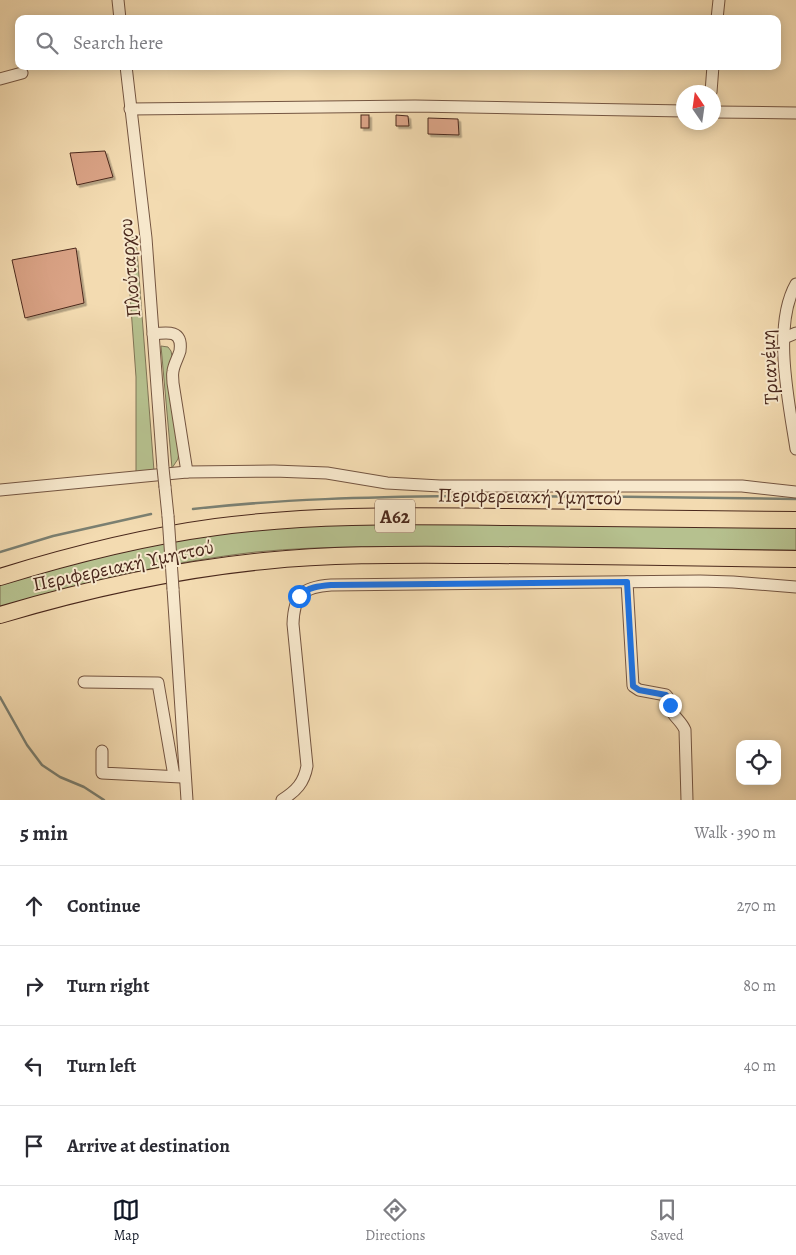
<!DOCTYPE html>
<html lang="en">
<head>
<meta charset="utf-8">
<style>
	body { margin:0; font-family:Alegreya,serif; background:#f2f2f3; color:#2b2b33 }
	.controls { position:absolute; right:15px; bottom:15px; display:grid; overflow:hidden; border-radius:10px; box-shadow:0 2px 12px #0003 }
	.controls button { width:45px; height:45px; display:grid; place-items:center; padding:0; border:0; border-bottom:1px solid #e1e1e2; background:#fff; color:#2b2b33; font:25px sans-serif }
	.compass { position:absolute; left:676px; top:85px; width:45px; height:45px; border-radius:50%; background:#fff; box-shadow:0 2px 12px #0003; rotate:347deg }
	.stop { position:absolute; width:15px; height:15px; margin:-11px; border:4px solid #1a73e8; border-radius:50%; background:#fff }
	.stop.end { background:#1a73e8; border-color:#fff; box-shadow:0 1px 5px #0008 }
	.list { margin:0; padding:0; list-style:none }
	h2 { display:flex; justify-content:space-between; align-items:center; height:65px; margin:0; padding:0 20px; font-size:21px }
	h2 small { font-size:16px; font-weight:400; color:#7c7c81 }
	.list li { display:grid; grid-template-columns:32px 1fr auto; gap:15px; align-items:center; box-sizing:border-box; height:80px; padding:0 20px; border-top:1px solid #e1e1e2 }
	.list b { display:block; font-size:19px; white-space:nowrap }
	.list em { font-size:16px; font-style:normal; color:#7c7c81 }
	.icon { flex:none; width:28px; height:28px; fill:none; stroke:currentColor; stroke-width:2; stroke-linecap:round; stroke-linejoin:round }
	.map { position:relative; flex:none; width:796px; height:800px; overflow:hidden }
	.search { position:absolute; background:#fff; box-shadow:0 2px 12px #0003; left:15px; right:15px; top:15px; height:55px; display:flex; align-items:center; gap:12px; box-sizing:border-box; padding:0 18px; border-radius:10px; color:#7c7c81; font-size:19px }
	.sheet { height:385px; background:#fff }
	nav { display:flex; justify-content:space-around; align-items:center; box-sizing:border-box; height:70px; border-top:1px solid #e1e1e2; background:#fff; font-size:14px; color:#7c7c81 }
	nav a { display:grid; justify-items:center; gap:2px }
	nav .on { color:#111827 }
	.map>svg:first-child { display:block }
	.green { fill:#b6c18f; stroke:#807456 }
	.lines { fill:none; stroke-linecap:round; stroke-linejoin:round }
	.stream { stroke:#7b8072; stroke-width:2.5 }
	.building { fill:#daa386; stroke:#4a281c; filter:url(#shadow) }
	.minor-casing { stroke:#745541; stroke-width:13 }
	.highway-casing { stroke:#4a281c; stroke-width:18 }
	.minor { stroke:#f7e8cc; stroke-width:11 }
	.highway { stroke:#f3dbb1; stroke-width:16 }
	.minor-bridge-casing { stroke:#745541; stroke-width:13; stroke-linecap:butt }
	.minor-bridge { stroke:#f7e8cc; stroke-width:11 }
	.route { stroke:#1a73e8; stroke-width:6 }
	.labels { text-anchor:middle; stroke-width:4; stroke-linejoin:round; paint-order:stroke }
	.shield { fill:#f7e8cc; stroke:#7e6251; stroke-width:1 }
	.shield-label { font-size:19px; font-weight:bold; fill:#4a281c }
	.street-label { font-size:20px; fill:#4a281c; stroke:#f7e8cc }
</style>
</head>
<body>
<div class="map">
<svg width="796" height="800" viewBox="0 0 796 800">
	<defs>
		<filter id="shadow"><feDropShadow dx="2.5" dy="2.5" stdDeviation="0" flood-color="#0004"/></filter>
	</defs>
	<rect width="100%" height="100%" fill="#f3dbb1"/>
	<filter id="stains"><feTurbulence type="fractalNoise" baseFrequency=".004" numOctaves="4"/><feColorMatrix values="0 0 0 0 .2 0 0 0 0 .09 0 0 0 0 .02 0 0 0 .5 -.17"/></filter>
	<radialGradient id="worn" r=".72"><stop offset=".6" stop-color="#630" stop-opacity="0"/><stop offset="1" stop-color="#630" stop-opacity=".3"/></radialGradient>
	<!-- green -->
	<g class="green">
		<path d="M136,237l18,234 -18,3v-97l-10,-138z"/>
		<path d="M161,346l7,1 3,4 1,5 -4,27 11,69 -1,7 -6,9z"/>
		<path d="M366,522l430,4v24c-109,-1 -218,-3 -327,-3 -71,0 -142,-2 -213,5 -87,10 -173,30 -256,55v-26l142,-35 111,-17z"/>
	</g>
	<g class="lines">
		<!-- stream -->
		<g class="stream">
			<path d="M193,509c88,-10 176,-12 265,-13 113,0 225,1 338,3"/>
			<path d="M0,552l53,-16 98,-22"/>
			<path d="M0,697l27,48 15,20 18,12 24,10 20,13"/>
		</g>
	</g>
	<!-- building -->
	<g class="building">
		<rect x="361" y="115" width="8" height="13"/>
		<path d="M396,115l12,1 1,10h-13z"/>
		<path d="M428,118l30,1 1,16 -31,-1z"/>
		<path d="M105,151l8,26 -36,8 -7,-32z"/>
		<path d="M76,248l8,55 -59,15 -13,-58z"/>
	</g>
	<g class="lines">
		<!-- minor casing -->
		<g class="minor-casing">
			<g id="minor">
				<path d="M118,0l2,19"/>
				<path d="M717,19l2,-19"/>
				<path d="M126,66l20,172 17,230"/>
				<path d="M0,79l22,-6"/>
				<path d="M711,92l2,-26"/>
				<path d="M130,109l285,-3 269,5"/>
				<path d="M714,112l82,1"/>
				<path d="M796,284c-24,42 -7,119 0,165"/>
				<path d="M153,334c15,-2 30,-4 27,17 -2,7 -6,13 -7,20 -1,4 0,8 0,12l14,89"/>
				<path d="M784,338l12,-5"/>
				<path d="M165,487l3,29"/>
				<path d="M0,490l187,-18 87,-1 53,2 60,10 53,3h302l54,6"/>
				<path d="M627,582l6,104 6,4 27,5c5,5 3,9 5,15 3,7 11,12 14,20l2,70"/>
				<path d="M173,589l14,211"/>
				<path d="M84,682l74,1 16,93"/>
				<path d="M102,751v22l79,4"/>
				<path d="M282,800c14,-9 22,-17 25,-34l-14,-142c1,-29 9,-37 38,-39l369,-4 33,1 63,5"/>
			</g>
		</g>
		<!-- highway casing -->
		<g class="highway-casing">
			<g id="highway">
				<path d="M0,577c71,-22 142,-40 216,-50 96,-13 193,-11 290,-10 96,1 193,2 290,3"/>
				<path d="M0,615c87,-26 174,-45 264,-54 78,-8 156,-6 234,-6 99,1 199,2 298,4"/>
			</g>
		</g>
		<!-- minor -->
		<use href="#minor" class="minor"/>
		<!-- highway -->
		<use href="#highway" class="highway"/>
		<!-- minor-bridge casing -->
		<g class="minor-bridge-casing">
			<g id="minor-bridge">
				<path d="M163,468l2,19"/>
				<path d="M168,516l5,73"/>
			</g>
		</g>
		<!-- minor-bridge -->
		<use href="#minor-bridge" class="minor-bridge"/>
	</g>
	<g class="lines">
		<!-- route -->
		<path class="route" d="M299,596c9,-9 20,-10 32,-11l296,-3 6,104 6,4 27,5 4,4v6"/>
	</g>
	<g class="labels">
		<!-- shield labels -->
		<rect class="shield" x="375" y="499.5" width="40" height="33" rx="4"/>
		<g class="shield-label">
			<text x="395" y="523">Α62</text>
		</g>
		<!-- street labels -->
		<g class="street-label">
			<text transform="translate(129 268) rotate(-95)" y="7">Πλούταρχου</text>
			<text transform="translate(769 367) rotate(-93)" y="7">Τριανέμη</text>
			<text transform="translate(530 496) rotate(1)" y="7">Περιφερειακή Υμηττού</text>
			<text transform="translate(123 565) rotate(-12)" y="7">Περιφερειακή Υμηττού</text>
		</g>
	</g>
	<rect width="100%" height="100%" filter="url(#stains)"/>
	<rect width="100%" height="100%" fill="url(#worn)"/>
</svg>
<div class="controls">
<button><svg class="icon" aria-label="locate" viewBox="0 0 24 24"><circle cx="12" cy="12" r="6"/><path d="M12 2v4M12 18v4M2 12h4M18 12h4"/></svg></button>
</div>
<svg class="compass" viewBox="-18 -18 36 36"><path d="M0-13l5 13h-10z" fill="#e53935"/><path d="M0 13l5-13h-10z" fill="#7c7c81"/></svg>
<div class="stop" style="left:299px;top:596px"></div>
<div class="stop end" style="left:670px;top:705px"></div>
<div class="search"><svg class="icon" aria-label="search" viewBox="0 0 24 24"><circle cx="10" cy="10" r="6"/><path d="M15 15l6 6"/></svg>Search here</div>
</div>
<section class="sheet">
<h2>5 min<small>Walk · 390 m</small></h2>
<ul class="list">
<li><svg class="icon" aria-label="ahead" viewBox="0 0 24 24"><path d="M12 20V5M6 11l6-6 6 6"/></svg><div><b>Continue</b></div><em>270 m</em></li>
<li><svg class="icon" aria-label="right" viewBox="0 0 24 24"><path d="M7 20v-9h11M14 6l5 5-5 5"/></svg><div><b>Turn right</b></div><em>80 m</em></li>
<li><svg class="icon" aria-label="left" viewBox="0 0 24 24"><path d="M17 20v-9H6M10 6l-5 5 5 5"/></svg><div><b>Turn left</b></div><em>40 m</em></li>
<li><svg class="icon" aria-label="arrive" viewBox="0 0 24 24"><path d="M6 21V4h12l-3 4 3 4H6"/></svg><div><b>Arrive at destination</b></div></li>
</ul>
</section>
<nav>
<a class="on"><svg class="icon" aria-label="map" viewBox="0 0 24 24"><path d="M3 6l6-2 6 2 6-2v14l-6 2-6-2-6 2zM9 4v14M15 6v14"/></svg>Map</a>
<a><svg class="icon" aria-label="directions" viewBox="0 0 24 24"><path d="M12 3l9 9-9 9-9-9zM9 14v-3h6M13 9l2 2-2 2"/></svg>Directions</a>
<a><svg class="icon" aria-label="saved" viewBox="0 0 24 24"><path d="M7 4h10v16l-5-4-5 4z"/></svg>Saved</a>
</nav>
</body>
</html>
